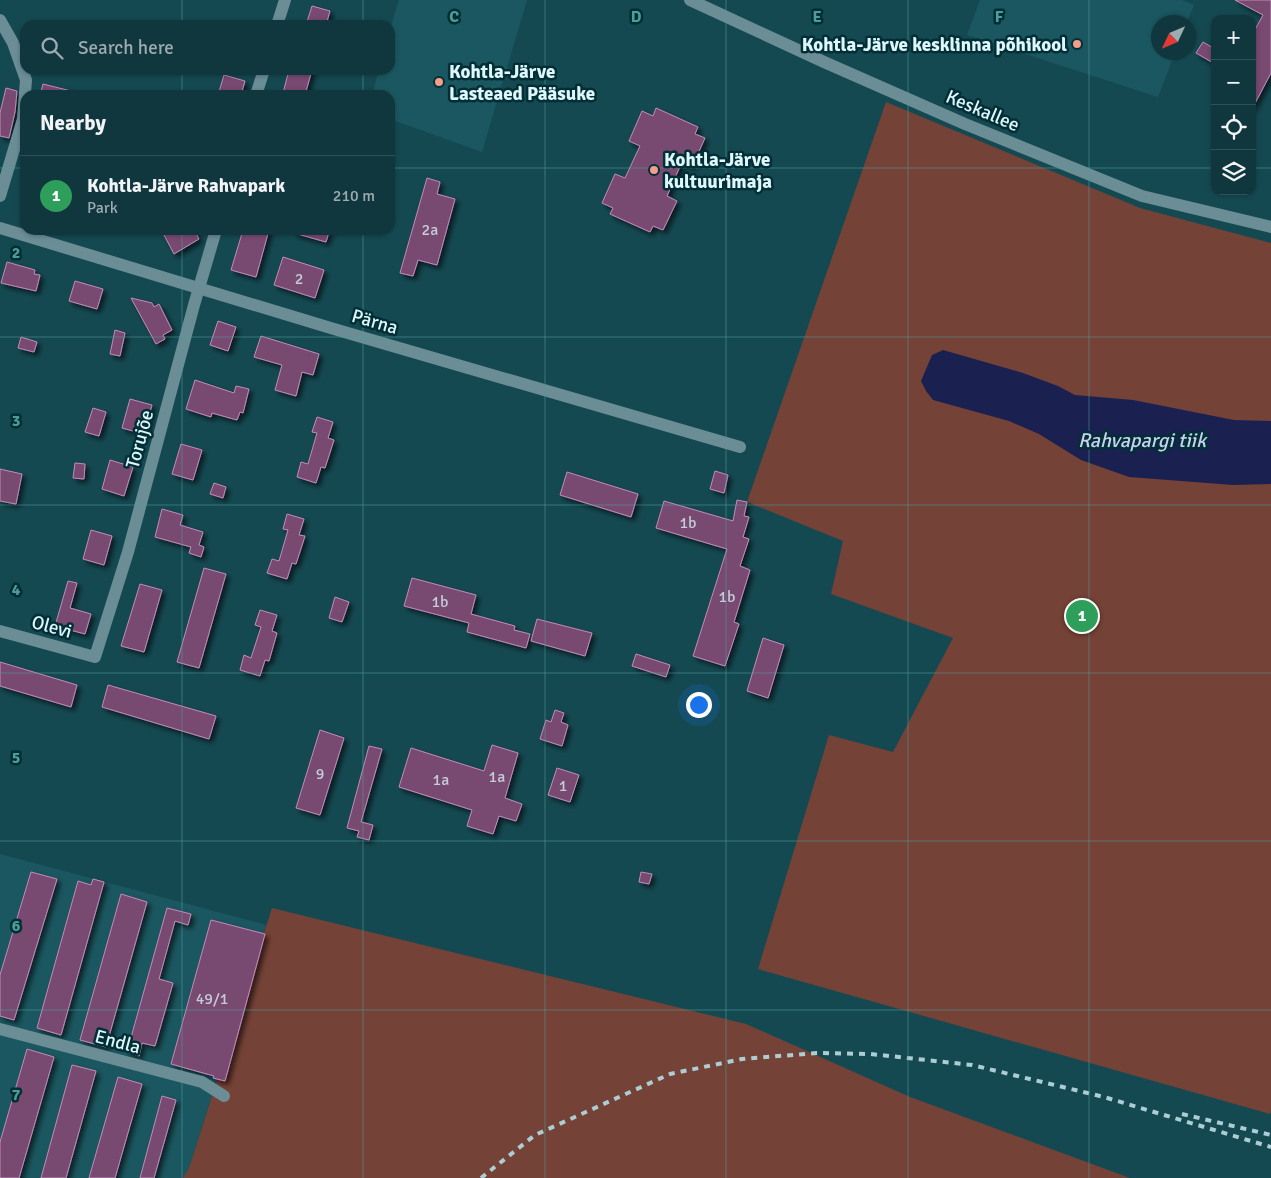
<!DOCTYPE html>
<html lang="en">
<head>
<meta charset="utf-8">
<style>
	body { margin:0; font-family:Signika,sans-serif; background:#193f45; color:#f1f3f6 }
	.controls { position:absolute; right:15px; top:15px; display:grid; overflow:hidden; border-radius:10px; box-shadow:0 1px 4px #0004 }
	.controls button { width:45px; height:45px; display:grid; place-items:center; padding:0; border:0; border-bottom:1px solid #305158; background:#10373e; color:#f1f3f6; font:25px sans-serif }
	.compass { position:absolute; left:1151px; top:15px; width:45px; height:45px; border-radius:50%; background:#10373e; box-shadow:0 1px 4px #0004; rotate:226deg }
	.you { position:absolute; left:698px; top:704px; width:18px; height:18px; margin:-12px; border:4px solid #fff; border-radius:50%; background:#1a73e8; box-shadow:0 0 0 8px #1a73e833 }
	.badge { display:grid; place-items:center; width:32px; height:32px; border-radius:50%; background:#95b2f1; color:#fff; font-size:16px; font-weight:700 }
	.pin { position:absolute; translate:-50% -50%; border:2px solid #fff; box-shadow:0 1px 5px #0006 }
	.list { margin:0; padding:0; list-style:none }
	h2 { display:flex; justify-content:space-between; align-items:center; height:65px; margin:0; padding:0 20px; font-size:21px }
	h2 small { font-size:16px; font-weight:400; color:#9cacb0 }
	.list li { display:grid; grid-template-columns:32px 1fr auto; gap:15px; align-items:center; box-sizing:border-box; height:80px; padding:0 20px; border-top:1px solid #305158 }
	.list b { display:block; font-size:19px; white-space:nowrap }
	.list p { margin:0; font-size:16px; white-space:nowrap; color:#9cacb0 }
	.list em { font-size:16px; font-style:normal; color:#9cacb0 }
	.icon { flex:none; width:28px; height:28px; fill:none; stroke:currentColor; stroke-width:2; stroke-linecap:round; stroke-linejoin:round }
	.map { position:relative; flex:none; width:1271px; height:1178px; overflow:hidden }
	.search { position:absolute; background:#10373e; box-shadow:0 1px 4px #0004; left:20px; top:20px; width:375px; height:55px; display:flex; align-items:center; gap:12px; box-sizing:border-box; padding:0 18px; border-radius:15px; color:#9cacb0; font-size:19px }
	.panel { position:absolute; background:#10373e; box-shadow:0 1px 4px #0004; left:20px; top:90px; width:375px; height:145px; border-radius:15px }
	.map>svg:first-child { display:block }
	.built { fill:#1b5760 }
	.green { fill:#754237 }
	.water { fill:#1a2151 }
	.building { fill:#784871; stroke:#c38bba; filter:url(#shadow) }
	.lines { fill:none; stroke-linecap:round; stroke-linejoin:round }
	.minor { stroke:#6b8d95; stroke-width:12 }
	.rail { stroke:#accdd3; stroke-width:4; stroke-dasharray:6 6; stroke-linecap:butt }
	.grid { fill:none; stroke:#4d9d99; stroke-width:1; stroke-opacity:0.55 }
	.poi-dot { fill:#f49d8b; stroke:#022e35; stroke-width:2 }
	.labels { text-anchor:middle; stroke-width:5; stroke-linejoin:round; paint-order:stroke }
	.number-label { font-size:16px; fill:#c4cbd9 }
	.poi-label { font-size:19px; font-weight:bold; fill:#ddf7fc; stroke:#022e35; text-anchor:start }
	.street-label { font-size:19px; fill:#ddf7fc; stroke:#022e35 }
	.water-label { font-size:20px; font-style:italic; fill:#c7d0f1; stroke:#022e35 }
	.grid-label { font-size:16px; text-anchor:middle; font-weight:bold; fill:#4d9d99; stroke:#022e35; stroke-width:5; stroke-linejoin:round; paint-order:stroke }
</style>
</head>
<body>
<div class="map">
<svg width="1271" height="1178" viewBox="0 0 1271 1178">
	<defs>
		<filter id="shadow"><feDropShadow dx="3.5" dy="3.5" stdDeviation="2.5" flood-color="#0009"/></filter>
	</defs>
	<rect width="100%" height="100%" fill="#154952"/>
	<!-- built -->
	<g class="built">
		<path d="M399,0h128l-45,152 -92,-33v-24h-18l7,-25h11v-41z"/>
		<path d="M980,0h202l12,5 -7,17h-29v30l17,1 -17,44 -191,-62z"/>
		<path d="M0,854l266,71 -77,243 -6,10h-183z"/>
	</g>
	<!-- green -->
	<g class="green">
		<path d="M886,102l254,106 131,35v868l-1,3 -512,-145 71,-234 64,17 60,-114 -122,-44 12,-53 -96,-39z"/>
		<path d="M272,908l474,116 164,73 220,81h-947l6,-10z"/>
	</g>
	<!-- water -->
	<path class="water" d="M943,350l80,23 35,13 17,9 58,5 101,20 37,1v63l-38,1 -104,-8 -48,-17 -42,-26 -30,-13 -76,-21 -7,-9 -5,-10 11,-26z"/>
	<!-- building -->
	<g class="building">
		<path d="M1235,0h36v73l-19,36v-74l11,-20z"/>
		<path d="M312,6l18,5 -4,14h-20z"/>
		<path d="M1203,42l12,7v15l-19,-11z"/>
		<path d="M289,70h23l-7,25h-15l-7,-2z"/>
		<path d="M224,75l21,6 -4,14h-23z"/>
		<path d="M43,84l28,7v4h-31z"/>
		<path d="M6,88l11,3 -2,21 -6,26 -9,-2v-23z"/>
		<path d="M656,108l42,19 -3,7 10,4 -13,29 -10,-5 -15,34 10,5 -14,29 -10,-4 -3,6 -40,-18 3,-6 -11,-5 13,-29 10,4 15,-32 -11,-5 13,-30 11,5z"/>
		<path d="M427,178l13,4 -3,12 18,5 -18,66 -19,-5 -5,16 -13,-3z"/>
		<path d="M173,230h21l5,9 -25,15 -10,-19z"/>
		<path d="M243,230h26l-13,47 -25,-7z"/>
		<path d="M295,230h25l9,2 -3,10 -32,-9z"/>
		<path d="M283,257l41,13 -9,28 -41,-13z"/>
		<path d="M7,262l28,8 -1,4 6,1 -4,16 -35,-8z"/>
		<path d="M75,281l28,8 -6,20 -28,-8z"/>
		<path d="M131,298l21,5 2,4 5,-3 13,26 -9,5 2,4 -9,5z"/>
		<path d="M218,321l18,6 -8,24 -18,-6z"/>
		<path d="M115,330l10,3 -5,23 -10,-2z"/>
		<path d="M261,336l58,18 -6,21 -11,-3 -6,24 -21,-6 7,-25 -28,-8z"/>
		<path d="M21,337l16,5 -3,10 -16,-4z"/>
		<path d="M195,380l39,13 2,-7 13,3 -6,24 -3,-1 -3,8 -25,-7 -1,4 -25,-8z"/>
		<path d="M130,399l22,6 -8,29 -22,-6z"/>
		<path d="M93,408l13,4 -7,24 -14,-4z"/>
		<path d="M317,417l16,5 -5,16 6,2 -9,28 -4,-1 -5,16 -19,-6 4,-15 7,2 9,-31 -5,-1z"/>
		<path d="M181,444l21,6 -9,30 -21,-6z"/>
		<path d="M110,460l23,7 -9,29 -22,-7z"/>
		<path d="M75,463l10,1 -1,15 -11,-1z"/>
		<path d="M0,469l22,5 -6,30 -16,-3z"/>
		<path d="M715,471l13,4 -4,18 -14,-4z"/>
		<path d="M567,472l71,22 -7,23 -71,-22z"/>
		<path d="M214,483l12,4 -3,11 -13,-4z"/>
		<path d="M737,500l10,2 -3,14 5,1 -6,20 6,2 -9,27 10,4 -16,52 5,2 -14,42 -32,-10 34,-107 -71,-21 8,-27 69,20z"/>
		<path d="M162,509l21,6 -3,10 23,7 -4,13 5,2 -3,10 -12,-4 2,-6 -36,-10z"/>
		<path d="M287,514l17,5 -5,16 6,1 -9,28 -4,-1 -5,16 -20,-6 5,-14 7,2 9,-31 -5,-1z"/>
		<path d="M91,530l21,6 -8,29 -21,-6z"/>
		<path d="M204,568l22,6 -27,94 -22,-6z"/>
		<path d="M412,578l64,17 -5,19 44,12 -1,4 16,4 -4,14 -59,-16 2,-9 -65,-17z"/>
		<path d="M68,581l9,2 -7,25 21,6 -6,20 -30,-8z"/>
		<path d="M140,584l22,6 -18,62 -23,-6z"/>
		<path d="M335,597l14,5 -7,20 -13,-4z"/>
		<path d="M260,610l17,5 -5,16 5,2 -8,28 -4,-1 -5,16 -20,-6 4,-15 7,3 10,-31 -6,-2z"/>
		<path d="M537,619l55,14 -7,23 -54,-15z"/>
		<path d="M763,638l21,7 -16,53 -21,-7z"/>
		<path d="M636,654l34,11 -4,12 -34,-11z"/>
		<path d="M0,662l77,23 -6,22 -71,-21z"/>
		<path d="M108,685l108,31 -7,23 -107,-32z"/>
		<path d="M555,710l9,3 -3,9 7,3 -6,21 -22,-7 6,-19 5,2z"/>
		<path d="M320,730l24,8 -24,77 -24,-7z"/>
		<path d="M492,745l26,8 -13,45 17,6 -6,17 -17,-5 -6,18 -26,-8 5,-16 -73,-23 12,-39 73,23z"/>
		<path d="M369,746l13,3 -21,73 12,3 -4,15 -12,-3 2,-6 -12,-3z"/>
		<path d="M557,768l22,7 -9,27 -22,-7z"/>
		<path d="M31,872l26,7 -43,141 -14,-4v-41z"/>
		<path d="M641,872l11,2 -3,10 -10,-2z"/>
		<path d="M93,879l11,3 -43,153 -24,-7 41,-147 13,4z"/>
		<path d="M121,894l26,8 -41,145 -26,-7z"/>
		<path d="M167,908l24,6 -3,11 -13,-4 -16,58 14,4 -18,63 -13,-3 -3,13 -12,-4z"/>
		<path d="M211,920l54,14 -40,147 -12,-3 1,-2 -43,-12z"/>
		<path d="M27,1049l27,8 -35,121h-19v-36z"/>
		<path d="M72,1065l24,6 -30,107h-25z"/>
		<path d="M118,1077l24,7 -27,94h-26z"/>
		<path d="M162,1096l14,4 -22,78h-14z"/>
	</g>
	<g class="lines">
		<!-- minor -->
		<g class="minor">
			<path d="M690,0l134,62 141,62 177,72 129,31"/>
			<path d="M0,20l13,23 13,37 -3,39 -23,77"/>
			<path d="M277,25l8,-25"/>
			<path d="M256,95l8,-25"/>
			<path d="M0,228l334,101 406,118"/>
			<path d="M0,631l95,26 33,-105 66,-247 22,-75"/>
			<path d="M0,1029l202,53 22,14"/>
		</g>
		<!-- rail -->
		<g class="rail">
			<path d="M1182,1114l89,21"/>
			<path d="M481,1178l54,-43 135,-61 72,-15 75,-6 54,1 101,11 132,32 167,50"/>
		</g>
	</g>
	<!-- grid -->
	<path class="grid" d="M182,0v25M363,0v25M545,0v1178M726,0v1178M908,0v1178M1089,0v1178M182,70v25M363,70v25M0,168h25M390,168h825M1252,168h19M182,230v948M363,230v948M0,337h1271M0,505h1271M0,673h1271M0,841h1271M0,1010h1271"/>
	<!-- markers -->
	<g class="poi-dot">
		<circle cx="1077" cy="44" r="5"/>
		<circle cx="439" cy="82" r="5"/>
		<circle cx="654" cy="170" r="5"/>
	</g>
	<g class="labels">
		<!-- number labels -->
		<g class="number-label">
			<text x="430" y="235">2a</text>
			<text x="299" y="284">2</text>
			<text x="688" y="528">1b</text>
			<text x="727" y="602">1b</text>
			<text x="440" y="607">1b</text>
			<text x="320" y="779">9</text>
			<text x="497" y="782">1a</text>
			<text x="441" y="785">1a</text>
			<text x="563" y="791">1</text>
			<text x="212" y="1004">49/1</text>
		</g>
		<!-- poi labels -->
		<g class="poi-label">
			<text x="1067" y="51" text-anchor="end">Kohtla-Järve kesklinna põhikool</text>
			<text x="449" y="78">Kohtla-Järve<tspan x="449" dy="22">Lasteaed Pääsuke</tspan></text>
			<text x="664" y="166">Kohtla-Järve<tspan x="664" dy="22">kultuurimaja</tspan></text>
		</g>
		<!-- street labels -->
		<g class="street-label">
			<text transform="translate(983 110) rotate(23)" y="7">Keskallee</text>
			<text transform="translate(375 321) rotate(16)" y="7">Pärna</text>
			<text transform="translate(139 439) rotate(-75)" y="7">Torujõe</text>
			<text transform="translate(52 626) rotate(15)" y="7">Olevi</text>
			<text transform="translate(118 1041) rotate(15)" y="7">Endla</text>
		</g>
		<!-- water labels -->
		<g class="water-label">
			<text x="1142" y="447">Rahvapargi tiik</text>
		</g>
	</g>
	<g class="grid-label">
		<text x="454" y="22">C</text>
		<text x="636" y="22">D</text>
		<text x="817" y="22">E</text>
		<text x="999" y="22">F</text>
		<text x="16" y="258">2</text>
		<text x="16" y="426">3</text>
		<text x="16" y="595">4</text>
		<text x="16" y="763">5</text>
		<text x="16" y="931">6</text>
		<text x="16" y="1100">7</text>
	</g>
</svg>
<div class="controls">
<button>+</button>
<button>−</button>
<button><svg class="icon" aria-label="locate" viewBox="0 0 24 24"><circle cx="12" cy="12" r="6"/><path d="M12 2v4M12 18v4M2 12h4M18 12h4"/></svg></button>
<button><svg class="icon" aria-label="layers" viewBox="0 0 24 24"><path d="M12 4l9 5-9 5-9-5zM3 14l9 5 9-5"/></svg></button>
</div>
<svg class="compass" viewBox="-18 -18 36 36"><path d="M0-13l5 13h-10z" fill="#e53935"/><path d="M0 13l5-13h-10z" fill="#9cacb0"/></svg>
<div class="you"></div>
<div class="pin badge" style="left:1082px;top:616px;background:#2e9e5b">1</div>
<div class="search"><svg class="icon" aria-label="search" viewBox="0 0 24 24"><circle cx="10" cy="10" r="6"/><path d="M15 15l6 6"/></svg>Search here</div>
<section class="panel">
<h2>Nearby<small></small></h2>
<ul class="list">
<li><span class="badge" style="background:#2e9e5b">1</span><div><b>Kohtla-Järve Rahvapark</b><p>Park</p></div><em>210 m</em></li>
</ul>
</section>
</div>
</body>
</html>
